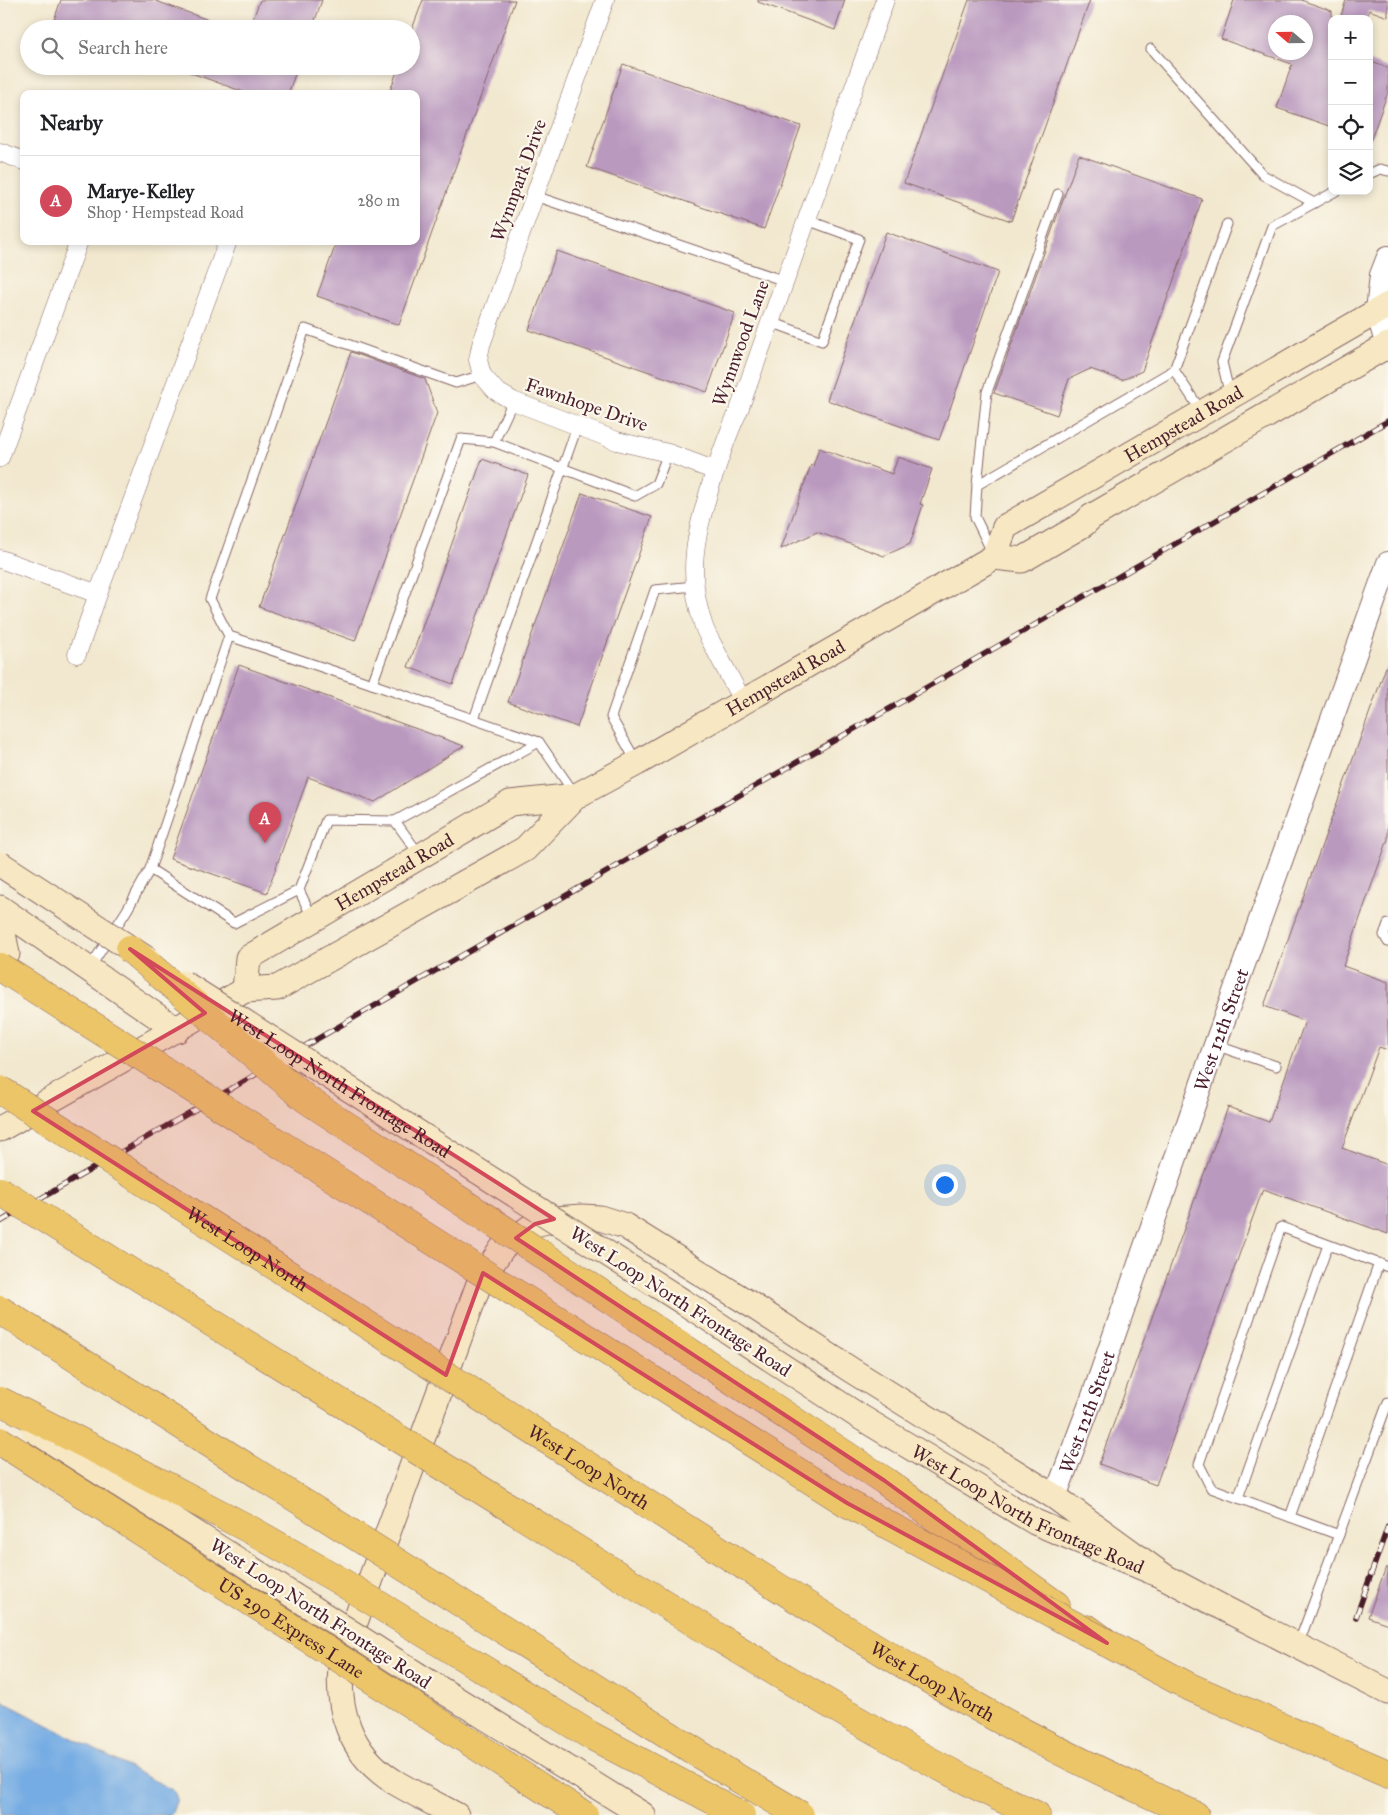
<!DOCTYPE html>
<html lang="en">
<head>
<meta charset="utf-8">
<style>
	body { margin:0; font-family:"IM FELL Great Primer",serif; background:#f6f6f6; color:#202124 }
	.controls { position:absolute; right:15px; top:15px; display:grid; overflow:hidden; border-radius:10px; box-shadow:0 2px 8px #0003 }
	.controls button { width:45px; height:45px; display:grid; place-items:center; padding:0; border:0; border-bottom:1px solid #e0e0e0; background:#fff; color:#202124; font:25px sans-serif }
	.compass { position:absolute; left:1268px; top:15px; width:45px; height:45px; border-radius:50%; background:#fff; box-shadow:0 2px 8px #0003; rotate:290deg }
	.you { position:absolute; left:944px; top:1184px; width:18px; height:18px; margin:-12px; border:4px solid #fff; border-radius:50%; background:#1a73e8; box-shadow:0 0 0 8px #1a73e833 }
	.badge { display:grid; place-items:center; width:32px; height:32px; border-radius:50%; background:#d1495b; color:#fff; font-size:16px; font-weight:700 }
	.pin { position:absolute; translate:-50% -41px; filter:drop-shadow(0 1px 2px #0008) }
	.pin::after { content:''; position:absolute; top:26px; width:18px; height:15px; background:inherit; clip-path:polygon(0 0,100% 0,50% 100%) }
	.list { margin:0; padding:0; list-style:none }
	h2 { display:flex; justify-content:space-between; align-items:center; height:65px; margin:0; padding:0 20px; font-size:21px }
	h2 small { font-size:16px; font-weight:400; color:#757577 }
	.list li { display:grid; grid-template-columns:32px 1fr auto; gap:15px; align-items:center; box-sizing:border-box; height:90px; padding:0 20px; border-top:1px solid #e0e0e0 }
	.list b { display:block; font-size:19px; white-space:nowrap }
	.list p { margin:0; font-size:16px; white-space:nowrap; color:#757577 }
	.list em { font-size:16px; font-style:normal; color:#757577 }
	.icon { flex:none; width:28px; height:28px; fill:none; stroke:currentColor; stroke-width:2; stroke-linecap:round; stroke-linejoin:round }
	.map { position:relative; flex:none; width:1388px; height:1815px; overflow:hidden }
	.search { position:absolute; background:#fff; box-shadow:0 2px 8px #0003; left:20px; top:20px; width:400px; height:55px; display:flex; align-items:center; gap:12px; box-sizing:border-box; padding:0 18px; border-radius:28px; color:#757577; font-size:19px }
	.panel { position:absolute; background:#fff; box-shadow:0 2px 8px #0003; left:20px; top:90px; width:400px; height:155px; border-radius:10px }
	.map>svg:first-child { display:block }
	.water { fill:#75ace3; stroke:#606687 }
	.building { fill:#ba99bf; fill-rule:evenodd }
	.lines { fill:none; stroke-linecap:round; stroke-linejoin:round }
	.service-casing { stroke:#856564; stroke-width:11 }
	.minor-casing { stroke:#856564; stroke-width:19 }
	.tertiary-casing { stroke:#856564; stroke-width:24 }
	.secondary-casing { stroke:#856564; stroke-width:27 }
	.motorway-casing { stroke:#856564; stroke-width:29 }
	.service { stroke:#fff; stroke-width:9 }
	.minor { stroke:#fff; stroke-width:18 }
	.tertiary { stroke:#fff; stroke-width:22 }
	.secondary { stroke:#f7e8c3; stroke-width:25 }
	.motorway { stroke:#ecc569; stroke-width:28 }
	.rail-casing { stroke:#4a1f2b; stroke-width:5.5 }
	.rail { stroke:#fbf7ec; stroke-width:4; stroke-dasharray:11; stroke-linecap:butt }
	.secondary-bridge-casing { stroke:#856564; stroke-width:27; stroke-linecap:butt }
	.motorway-bridge-casing { stroke:#856564; stroke-width:29; stroke-linecap:butt }
	.secondary-bridge { stroke:#f7e8c3; stroke-width:25 }
	.motorway-bridge { stroke:#ecc569; stroke-width:28 }
	.marked { fill:#d1495b; fill-opacity:0.2; stroke:#d1495b; stroke-width:4; stroke-linejoin:round }
	.labels { text-anchor:middle; stroke-width:4.5; stroke-linejoin:round; paint-order:stroke }
	.street-label { font-size:19px; fill:#4a1f2b; stroke:#fbf7ec }
</style>
</head>
<body>
<div class="map">
<svg width="1388" height="1815" viewBox="0 0 1388 1815">
	<rect width="100%" height="100%" fill="#fbf7ec"/>
	<filter id="ink" filterUnits="userSpaceOnUse"><feTurbulence type="fractalNoise" baseFrequency=".02" numOctaves="2"/><feDisplacementMap in="SourceGraphic" scale="10" xChannelSelector="R" yChannelSelector="G"/><feConvolveMatrix kernelMatrix="1 2 1 2 8 2 1 2 1" color-interpolation-filters="sRGB"/></filter>
	<filter id="wash" filterUnits="userSpaceOnUse"><feTurbulence type="fractalNoise" baseFrequency=".0096" numOctaves="4" result="noise"/><feDisplacementMap in="SourceGraphic" scale="20" xChannelSelector="R" yChannelSelector="G"/><feGaussianBlur stdDeviation="1.12" result="paint"/><feColorMatrix in="noise" values="0 0 0 0 0 0 0 0 0 0 0 0 0 0 0 0 0 1.4 0 .05"/><feComposite in="paint" operator="in"/></filter>
	<g filter="url(#wash)">
		<rect width="100%" height="100%" fill="#f2e8cf"/>
		<!-- water -->
		<path class="water" d="M0,1700l174,91 3,8 -6,16h-171z"/>
		<g id="blocks">
			<!-- building -->
			<g class="building">
				<path d="M61,0h92l75,27 -1,2h-158l-16,-6z"/>
				<path d="M260,0h62l-10,29h-63z"/>
				<path d="M423,0h92l-116,325 -82,-29 20,-55h79v-147h-27l10,-28h12v-34z"/>
				<path d="M758,0h87l-10,30 -77,-28z"/>
				<path d="M969,0h121l-79,221 -107,-38z"/>
				<path d="M1234,0h67l31,11v116l-55,-19 15,-44 -71,-25zM1276,22h30v30h-30z"/>
				<path d="M1346,0h42v17l-19,-7 -3,9h-26z"/>
				<path d="M1369,61l19,7v24l-17,47h-2z"/>
				<path d="M623,64l178,62 -37,103 -177,-62z"/>
				<path d="M178,66h120l-10,28h-39l-71,-26z"/>
				<path d="M1079,155l123,44 -60,172 -20,9 -32,-11 -21,10 -12,36 -63,-22z"/>
				<path d="M886,232l112,40 -59,168 -112,-40z"/>
				<path d="M557,251l178,62 -28,79 -178,-62z"/>
				<path d="M351,352l74,27 12,34 -82,228 -96,-34z"/>
				<path d="M819,448l73,26 6,-17 34,12 -12,35 3,1 -13,39 -26,12 -67,-24 -36,17 30,-84 2,1z"/>
				<path d="M482,459l46,16 -75,209 -45,-17z"/>
				<path d="M582,493l70,24 -75,210 -69,-25z"/>
				<path d="M239,665l225,81 -89,56 -67,-25 -41,116 -97,-34z"/>
				<path d="M1386,667l2,1v171l-45,127 45,16v68l-9,-3 -37,101 46,17v69l-125,-45 -107,296 -57,-21 129,-357 41,15 36,-101 -41,-15z"/>
				<path d="M1386,1567l2,1v56l-20,-7z"/>
			</g>
		</g>
	</g>
	<g filter="url(#ink)">
		<use href="#blocks" fill-opacity="0" stroke="#856564" stroke-width="1"/>
		<g class="lines">
			<!-- service casing -->
			<g class="service-casing">
				<g id="service">
					<path d="M1151,49l112,126 51,28"/>
					<path d="M1369,174l11,-5 8,2"/>
					<path d="M535,196l250,85"/>
					<path d="M771,322l51,19 37,-102 -52,-19"/>
					<path d="M1174,370l27,41"/>
					<path d="M482,375l-26,8 -151,-54 -95,270 19,37 143,48 167,58 35,51"/>
					<path d="M1230,396l-8,-34 50,-136 64,-35"/>
					<path d="M494,442l19,-41"/>
					<path d="M977,485l10,-93 71,-198"/>
					<path d="M991,550l-16,-33 2,-32 197,-115 53,-146"/>
					<path d="M372,684l89,-245 33,3 141,54 21,-12 12,-31"/>
					<path d="M474,719l103,-292"/>
					<path d="M636,761l-25,-44 44,-127 39,-4"/>
					<path d="M395,821l24,33"/>
					<path d="M150,869l84,54 65,-33 27,-70 69,1 144,-79"/>
					<path d="M299,890l13,27"/>
					<path d="M1388,924l-4,11 4,7"/>
					<path d="M89,969l38,-59 23,-41 79,-233"/>
					<path d="M1215,1045l61,21"/>
					<path d="M1238,1498l90,-253"/>
					<path d="M1290,1517l89,-254"/>
					<path d="M1339,1535l-128,-47 -12,-24 82,-237 107,40"/>
					<path d="M1298,1645l90,-243"/>
				</g>
			</g>
			<!-- minor casing -->
			<g class="minor-casing">
				<g id="minor">
					<path d="M605,0l-124,345 -3,15 4,15 14,16 17,10 104,40 51,12 48,18"/>
					<path d="M0,152l24,9"/>
					<path d="M0,458l79,-217"/>
					<path d="M0,559l98,35 130,-353"/>
					<path d="M77,654l21,-60"/>
					<path d="M743,702c-9,-17 -18,-34 -27,-51 -4,-8 -9,-16 -12,-24 -19,-55 -8,-93 8,-146 8,-24 16,-49 27,-71l146,-410"/>
				</g>
			</g>
			<!-- tertiary casing -->
			<g class="tertiary-casing">
				<g id="tertiary">
					<path d="M1388,257l-7,18 -4,36 11,39"/>
					<path id="s1" d="M1055,1497l38,-101 122,-351 173,-482"/>
				</g>
			</g>
			<!-- secondary casing -->
			<g class="secondary-casing">
				<g id="secondary">
					<path id="s2" d="M994,557l11,-30 383,-222"/>
					<path d="M0,908l177,122"/>
					<path d="M0,917l7,37 -7,10"/>
					<path id="s3" d="M245,990l3,-32 262,-155 66,-7"/>
					<path id="s4" d="M0,1129l245,-139 32,-2 248,-139 51,-53 61,-33 357,-206 28,3 62,-36 7,-7 297,-172"/>
					<path id="s5" d="M685,1303l172,112 178,107 130,55 62,33 161,82"/>
					<path d="M419,1676l224,139"/>
					<path d="M456,1815c-21,-11 -43,-22 -63,-34 -44,-28 -58,-74 -51,-123l138,-377 23,-34 32,-23 20,-5 27,-2 18,1 25,8 125,78 101,66 204,127 110,80"/>
				</g>
			</g>
			<!-- motorway casing -->
			<g class="motorway-casing">
				<g id="motorway">
					<path d="M570,1273l315,208 171,124"/>
					<path id="s6" d="M746,1567c72,45 144,91 219,133 74,43 152,80 230,115"/>
					<path d="M1088,1629l19,14 83,44 198,87"/>
					<path d="M721,1639c103,62 206,125 315,176"/>
				</g>
			</g>
			<!-- service -->
			<use href="#service" class="service"/>
			<!-- minor -->
			<use href="#minor" class="minor"/>
			<!-- tertiary -->
			<use href="#tertiary" class="tertiary"/>
			<!-- secondary -->
			<use href="#secondary" class="secondary"/>
			<!-- motorway -->
			<use href="#motorway" class="motorway"/>
			<!-- rail casing -->
			<g class="rail-casing">
				<g id="rail">
					<path d="M0,1222l1388,-801"/>
					<path d="M1356,1617l32,-91"/>
				</g>
			</g>
			<!-- rail -->
			<use href="#rail" class="rail"/>
			<!-- secondary-bridge casing -->
			<g class="secondary-bridge-casing">
				<g id="secondary-bridge">
					<path d="M0,864l148,96"/>
					<path id="s7" d="M183,983l502,320"/>
					<path d="M34,1430l385,246"/>
				</g>
			</g>
			<!-- motorway-bridge casing -->
			<g class="motorway-bridge-casing">
				<g id="motorway-bridge">
					<path d="M130,949l176,150 264,174"/>
					<path d="M0,967l847,536 260,140"/>
					<path id="s8" d="M0,1090l746,477"/>
					<path d="M0,1191l721,448"/>
					<path d="M0,1310l724,460 76,45"/>
					<path d="M0,1401l138,70 111,58 86,49 255,157 151,80"/>
					<path id="s9" d="M0,1441l584,374"/>
				</g>
			</g>
			<!-- secondary-bridge -->
			<use href="#secondary-bridge" class="secondary-bridge"/>
			<!-- motorway-bridge -->
			<use href="#motorway-bridge" class="motorway-bridge"/>
		</g>
	</g>
	<!-- marked area -->
	<path class="marked" d="M130,949l424,270 -19,5 -19,14 369,243 222,162 -260,-140 -364,-230 -37,102 -413,-264 172,-98z"/>
	<g class="labels">
		<!-- street labels -->
		<g class="street-label">
			<text transform="translate(518 180) rotate(-70)" y="7">Wynnpark Drive</text>
			<text transform="translate(740 343) rotate(-70)" y="7">Wynnwood Lane</text>
			<text transform="translate(587 404) rotate(19)" y="7">Fawnhope Drive</text>
			<text dy="7" stroke="none"><textPath href="#s2" startOffset="238">Hempstead Road</textPath></text>
			<text dy="7" stroke="none"><textPath href="#s4" startOffset="912">Hempstead Road</textPath></text>
			<text dy="7" stroke="none"><textPath href="#s3" startOffset="202">Hempstead Road</textPath></text>
			<text dy="7" stroke="none"><textPath href="#s1" startOffset="496">West 12th Street</textPath></text>
			<text dy="7" stroke="none"><textPath href="#s7" startOffset="186">West Loop North Frontage Road</textPath></text>
			<text dy="7" stroke="none"><textPath href="#s8" startOffset="294">West Loop North</textPath></text>
			<text transform="translate(681 1301) rotate(33)" y="7">West Loop North Frontage Road</text>
			<text dy="7" stroke="none"><textPath href="#s1" startOffset="91">West 12th Street</textPath></text>
			<text dy="7" stroke="none"><textPath href="#s8" startOffset="699">West Loop North</textPath></text>
			<text dy="7" stroke="none"><textPath href="#s5" startOffset="401">West Loop North Frontage Road</textPath></text>
			<text transform="translate(321 1613) rotate(33)" y="7">West Loop North Frontage Road</text>
			<text dy="7" stroke="none"><textPath href="#s9" startOffset="346">US 290 Express Lane</textPath></text>
			<text dy="7" stroke="none"><textPath href="#s6" startOffset="219">West Loop North</textPath></text>
		</g>
	</g>
</svg>
<div class="controls">
<button>+</button>
<button>−</button>
<button><svg class="icon" aria-label="locate" viewBox="0 0 24 24"><circle cx="12" cy="12" r="6"/><path d="M12 2v4M12 18v4M2 12h4M18 12h4"/></svg></button>
<button><svg class="icon" aria-label="layers" viewBox="0 0 24 24"><path d="M12 4l9 5-9 5-9-5zM3 14l9 5 9-5"/></svg></button>
</div>
<svg class="compass" viewBox="-18 -18 36 36"><path d="M0-13l5 13h-10z" fill="#e53935"/><path d="M0 13l5-13h-10z" fill="#757577"/></svg>
<div class="you"></div>
<div class="pin badge" style="left:265px;top:843px">A</div>
<div class="search"><svg class="icon" aria-label="search" viewBox="0 0 24 24"><circle cx="10" cy="10" r="6"/><path d="M15 15l6 6"/></svg>Search here</div>
<section class="panel">
<h2>Nearby<small></small></h2>
<ul class="list">
<li><span class="badge">A</span><div><b>Marye-Kelley</b><p>Shop · Hempstead Road</p></div><em>280 m</em></li>
</ul>
</section>
</div>
</body>
</html>
